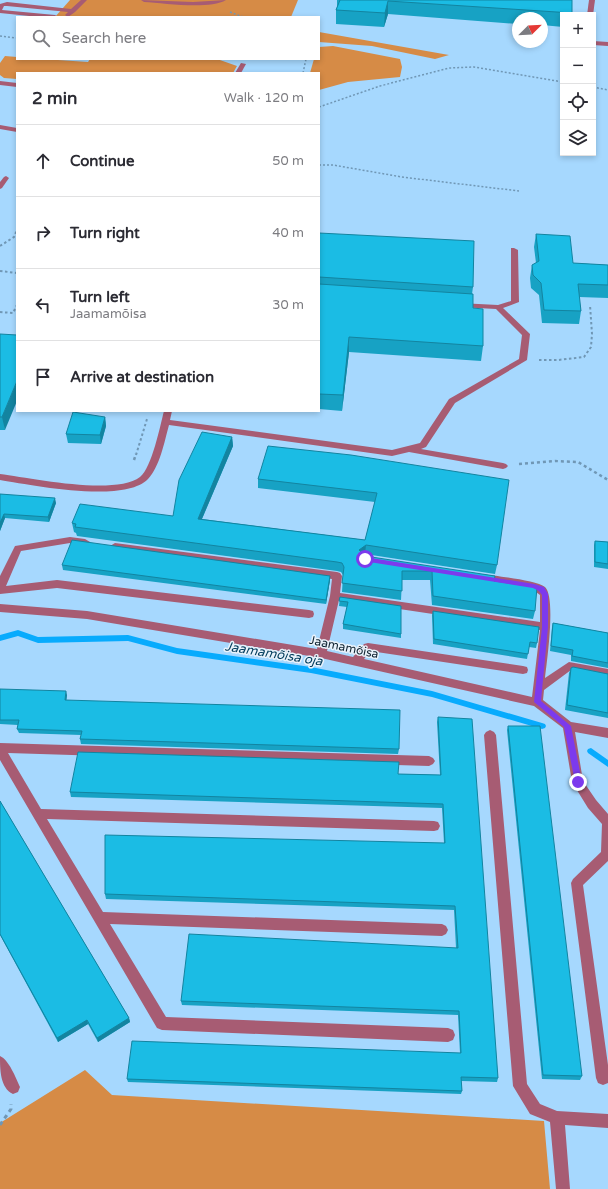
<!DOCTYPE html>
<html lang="en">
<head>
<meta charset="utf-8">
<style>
	body { margin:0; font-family:"Varela Round",sans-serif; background:#f7f7f7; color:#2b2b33 }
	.controls { position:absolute; right:12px; top:12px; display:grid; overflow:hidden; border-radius:0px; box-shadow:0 2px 6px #0003 }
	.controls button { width:36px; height:36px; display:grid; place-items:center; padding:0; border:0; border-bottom:1px solid #e1e1e2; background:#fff; color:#2b2b33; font:20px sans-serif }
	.compass { position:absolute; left:512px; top:12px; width:36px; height:36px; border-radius:50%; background:#fff; box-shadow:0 2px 6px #0003; rotate:66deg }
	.stop { position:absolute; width:12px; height:12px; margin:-9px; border:3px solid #7c3aed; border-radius:50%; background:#fff }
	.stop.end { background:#7c3aed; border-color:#fff; box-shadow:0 1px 4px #0008 }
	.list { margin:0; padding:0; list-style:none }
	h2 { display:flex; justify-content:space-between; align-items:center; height:52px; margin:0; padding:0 16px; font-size:17px }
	h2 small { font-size:13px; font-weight:400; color:#7c7c81 }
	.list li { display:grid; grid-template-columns:26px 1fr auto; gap:12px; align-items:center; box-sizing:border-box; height:72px; padding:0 16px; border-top:1px solid #e1e1e2 }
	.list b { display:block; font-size:15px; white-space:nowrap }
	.list p { margin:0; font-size:13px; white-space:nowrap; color:#7c7c81 }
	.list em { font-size:13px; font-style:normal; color:#7c7c81 }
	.icon { flex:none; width:22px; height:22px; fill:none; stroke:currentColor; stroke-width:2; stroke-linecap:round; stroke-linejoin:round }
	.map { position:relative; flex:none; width:608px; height:1189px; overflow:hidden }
	.search { position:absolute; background:#fff; box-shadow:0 2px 6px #0003; left:16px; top:16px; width:304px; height:44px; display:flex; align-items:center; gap:10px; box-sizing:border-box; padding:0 14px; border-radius:0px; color:#7c7c81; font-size:15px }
	.panel { position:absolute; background:#fff; box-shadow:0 2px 6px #0003; left:16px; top:72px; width:304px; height:340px; border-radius:0px }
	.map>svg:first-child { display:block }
	.green { fill:#d68b46 }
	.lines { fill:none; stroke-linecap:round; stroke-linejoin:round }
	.stream { fill:#08abfd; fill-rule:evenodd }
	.path-far3 { stroke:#7097b5; stroke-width:1.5; stroke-dasharray:2 2; stroke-linecap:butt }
	.path-far2 { stroke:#7097b5; stroke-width:2; stroke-dasharray:2.5 2.5; stroke-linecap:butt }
	.path-far1 { stroke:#7097b5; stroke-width:2.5; stroke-dasharray:3 3; stroke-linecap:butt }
	.path { stroke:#7097b5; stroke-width:3; stroke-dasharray:4 4; stroke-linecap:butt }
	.minor { fill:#a75c73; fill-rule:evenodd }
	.wall { fill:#17a2c4 }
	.shaded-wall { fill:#1384a0 }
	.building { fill:#1bbce4; stroke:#1384a0 }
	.route { fill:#7c3aed }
	.labels { text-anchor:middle; stroke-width:3; stroke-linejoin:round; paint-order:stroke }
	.street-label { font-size:12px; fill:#102432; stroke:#eaf3fb }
	.water-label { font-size:13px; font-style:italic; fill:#033d5d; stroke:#eaf3fb }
</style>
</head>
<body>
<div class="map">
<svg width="608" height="1189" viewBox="0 0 608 1189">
	<rect width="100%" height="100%" fill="#a6d8fe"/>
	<!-- green -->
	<g class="green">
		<path d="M70,0h228l-7,17h-236z"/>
		<path d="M319,32l130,23 -14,4 -63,-13 -53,-4z"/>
		<path d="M333,46l67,13 2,8 -2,10 -52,5 -29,8v-17h-9l4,-14h5v-12z"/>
		<path d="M5,56l12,1v2h26l45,3 2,-3h127l20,7 -4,7h-216v6l-13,-1 -4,-3v-12z"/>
		<path d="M85,1070l27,25 432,26 6,68h-550v-66z"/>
	</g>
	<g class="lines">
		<!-- stream -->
		<g class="stream">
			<path d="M18,630l20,7 90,-2 49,13 134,19 121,24 110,32 3,1 1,2 -1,2 -3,1 -110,-32 -121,-24 -134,-19 -49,-13 -90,2 -20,-7 -18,5v-6z"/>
			<path d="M591,748l17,12v7l-20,-14 -1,-2 1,-2z"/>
		</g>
		<!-- path-far3 -->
		<g class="path-far3">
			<path d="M230,12l13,5"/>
			<path d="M0,36l17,2"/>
			<path d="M303,73l3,-14"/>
			<path d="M593,87l15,3"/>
			<path d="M319,107l61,-21 69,-18 25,-1 89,15"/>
			<path d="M319,165h14l69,12 117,14"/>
		</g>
		<!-- path-far2 -->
		<g class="path-far2">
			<path d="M0,246l14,-9 3,-7"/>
			<path d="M0,271l17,2"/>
			<path d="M0,312l13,1 4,-8"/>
			<path d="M539,360h19l26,-3 7,-10 1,-13 -2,-29"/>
			<path d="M136,455l11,-36"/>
		</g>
		<!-- path-far1 -->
		<g class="path-far1">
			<path d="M134,460l2,-6"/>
			<path d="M519,464l36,-3 23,1 30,18"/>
		</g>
		<!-- path -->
		<path class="path" d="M0,1125l11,-16v-5"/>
		<!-- minor -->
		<g class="minor">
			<path d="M81,0h6l-12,12 -7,5 -3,-2 3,-3 -61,-6h-3l-2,4 53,5 3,2h-19l-39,-4v-9l7,-2 64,7z"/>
			<path d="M141,0l52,2 33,-2c-17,10 -62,3 -82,2z"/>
			<path d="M589,0h6l-2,15h-6z"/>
			<path d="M593,41l15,1v4l-15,-1z"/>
			<path d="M241,63l5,1 -5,9h-6z"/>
			<path d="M0,81l17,2v4l-17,-2z"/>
			<path d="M0,125l17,3v4l-17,-3z"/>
			<path d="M6,176l3,2 -7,10 -2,1v-7l4,-5z"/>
			<path d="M511,248h3l4,2 1,52 -16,6 27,26 -3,26 -72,43 -29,44 -5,2 82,14 3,1 2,2 -2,2 -3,1 -94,-17 -17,4 -223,-31c-5,18 -9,41 -21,54 -24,25 -116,6 -148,1v-6c31,4 115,22 140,3 12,-10 20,-51 24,-66h8l-2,9 222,30 28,-7 29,-44 70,-40 3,-24 -26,-26 -37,-2 -4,-2 4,-2 39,2 13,-4z"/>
			<path d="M70,537l15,2 5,3 -5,3 -15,-2 -49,8 -15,35 51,-6 252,30 4,1 1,3 -1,3 -4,1 -252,-30 -57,6v-18l15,-30z"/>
			<path d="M115,543l222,29 3,1 2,3 -2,17 200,29v-27l-8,-6 -50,-7 -3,-1 -2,-3 2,-3 3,-1c13,2 54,6 63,13 11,10 2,74 0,91l24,-16 39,7v8l-37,-7 -27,20 -1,10 28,22 37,6v10l-33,-6 8,49 13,19 12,14v47l-25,24 25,180v18l-5,2 -5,-2 -2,-5 -25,-195 2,-4 28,-27 1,-28 -14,-16 -16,-26 -9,-54 -29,-22 -213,-48 -234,-39 -87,-7v-8l87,7 230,38 13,-53 2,-17 -217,-30 -5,-3zM339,600l201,30 -8,67 -168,-38 6,-8 153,23 4,-1 1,-3 -1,-3 -4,-1 -155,-23 -4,1 -11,13 -26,-6z"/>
			<path d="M490,730l4,2 2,3 31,349 13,20 17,7 51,3v14l-43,-3 5,64h-14l-6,-67 -20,-8 -17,-28 -29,-351 2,-3z"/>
			<path d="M0,743l429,13 4,2 2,3 -2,3 -4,2 -421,-13 33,56 393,12 4,1 2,4 -2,4 -4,1 -387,-12 56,93 339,12 4,2 2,4 -2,4 -4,2 -332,-12 56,93 282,11 5,2 2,5 -2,5 -5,2 -286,-12 -5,-2 -157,-268z"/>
			<path d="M0,1056c9,4 16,22 20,31l-2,5 -5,2c-13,-6 -13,-25 -13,-38z"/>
		</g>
	</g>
	<!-- wall -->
	<g class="wall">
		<path d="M337,0h235l-1,15h-8v12l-21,-2v-7h-24v6l-130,-10 -4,13 -48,-3v-14l1,-3z"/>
		<path d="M319,233l154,54 -1,7 1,14 10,38 -2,15 -132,-9 -7,59 -23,-2z"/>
		<path d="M536,234l37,29 35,2v33l-29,-1 2,14 -2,13 -37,-1 -3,-28 -8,-7 -1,-10 2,-13 4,-2 -2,-16z"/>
		<path d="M0,334l5,96h-5z"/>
		<path d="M105,417l1,9 -5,18 -33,-1 -2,-9z"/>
		<path d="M232,437l1,9 -31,73 163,21 10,-38 -117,-14v-9l93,-24 146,110 -2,9 -130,-20h-1l1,2 129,25 41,30 -2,8 -101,-14 -2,-25h-28l-1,20 -59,-8 1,-17 -2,-3 -4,-1 -260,-35 -1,-3 -2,-1 -2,-9 101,-7z"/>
		<path d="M0,494l56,9 -7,19 -44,-4 -5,13z"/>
		<path d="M595,541l13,1v27l-14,-2v-22z"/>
		<path d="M62,565l268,15 -4,24 -263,-34z"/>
		<path d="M340,597l61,37v4l-58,-9v-5l4,-17 -8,-1z"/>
		<path d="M433,611l104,32 -1,5 -7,-1 -2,12 -94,-15 -1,-29z"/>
		<path d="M553,623l55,10v35l-37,-7v-6l-21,-4 2,-24z"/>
		<path d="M571,668l37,6v44l-43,-8 4,-37z"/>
		<path d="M0,689l67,6 -1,5 333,49 -1,5 -317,-10 -1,-5 1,-4 -62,-2 -2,-4 1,-4 -18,-1z"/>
		<path d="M438,717l60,361 -1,4 -36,-1 1,10 -1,3 -333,-12 -1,-3 333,-26 -2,-38 -276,-10 -1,-4 275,-53 -2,-38 -348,-11 -1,-5 339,-51 -2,-35 -371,-11 -1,-5 328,-18 42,1 -3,-53z"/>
		<path d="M508,726l74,350 -2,4 -38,-1 -35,-349z"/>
		<path d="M0,801l129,217 1,4 -32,20 -10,-18 -30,18 -58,-107z"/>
	</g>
	<!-- shaded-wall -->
	<g class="shaded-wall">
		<path d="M388,1v13l-4,13 1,-14z"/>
		<path d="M349,337v15l-7,59 1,-16z"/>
		<path d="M17,381v20l-12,29 -3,-13z"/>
		<path d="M105,417l1,9 -5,18 -1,-9z"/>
		<path d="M232,437l1,9 -35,82v-9z"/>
		<path d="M55,498l1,5 -7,19 -1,-5z"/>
		<path d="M4,514l1,4 -5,13v-8z"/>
		<path d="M366,545l-1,9 -7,5 1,-9z"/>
		<path d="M330,576v4l-4,24v-4z"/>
		<path d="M66,691l1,4 -1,9 -1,-4z"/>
		<path d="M129,1018l1,4 -32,20 -1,-4z"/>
		<path d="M87,1020l1,4 -30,18 -1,-4z"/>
	</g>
	<!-- building -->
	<g class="building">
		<path d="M340,0h232v13l-184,-12 -3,12 -49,-3z"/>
		<path d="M319,233l155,8 -1,46 -154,-10v1z"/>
		<path d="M536,234l34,2 3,27 35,2v20l-30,-1 3,27 -37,-1 -3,-27 -8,-8 -1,-10 7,-4z"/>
		<path d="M319,284l154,10v14l10,1v37l-134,-9 -6,58 -24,-1z"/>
		<path d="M0,334l17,1v46l-15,36h-2z"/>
		<path d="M73,412l32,5 -5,18 -34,-1z"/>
		<path d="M202,432l30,5 -34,82 167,21 12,-47 -119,-14 10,-33 83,9 158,25 -12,85 -131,-20 -7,5 6,6 130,20 -1,5 43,6 -2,24 -102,-15 -1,-25h-30v20l-60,-8 2,-16 -2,-4 -5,-1 -262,-35 1,-3 -4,-1 8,-19 93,12 6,-36z"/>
		<path d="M0,494l55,4 -7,19 -44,-3 -4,9z"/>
		<path d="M72,540l258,36 -4,24 -264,-35z"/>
		<path d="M595,541l13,1v22l-13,-2z"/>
		<path d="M340,597l61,9v28l-58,-10 5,-22 -9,-1z"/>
		<path d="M433,611l106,16 -2,16 -7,-1 -2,12 -94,-15z"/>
		<path d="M553,623l55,10v30l-36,-7 1,-6 -22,-4z"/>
		<path d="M573,667l35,7v39l-41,-8 4,-37z"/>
		<path d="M0,689l66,2 -1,9 335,10 -1,39 -319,-10 2,-8 -65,-2 2,-9h-19z"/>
		<path d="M438,717l34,2 26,359 -37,-1 1,14 -335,-12 5,-38 329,12 -2,-42 -278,-10 8,-67 269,14 -3,-42 -350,-12v-59l340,8 -2,-39 -373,-12 8,-40 321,10 -1,12 43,1z"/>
		<path d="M508,726h32l42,350 -39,-1z"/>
		<path d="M0,801l129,217 -32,20 -10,-18 -30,18 -57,-104z"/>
	</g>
	<!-- route -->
	<path class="route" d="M365,557l169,27 10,3 4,7v33l-7,74 30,25 11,56 -1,2 -3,1 -3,-3 -11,-55 -30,-25 8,-75v-32l-3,-4 -6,-3 -170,-27 -1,-2z"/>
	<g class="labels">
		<!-- street labels -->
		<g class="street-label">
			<text transform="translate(344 647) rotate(12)" y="4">Jaamamõisa</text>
		</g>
		<!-- water labels -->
		<g class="water-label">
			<text transform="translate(274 653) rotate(9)" y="5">Jaamamõisa oja</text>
		</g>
	</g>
</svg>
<div class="controls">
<button>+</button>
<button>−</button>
<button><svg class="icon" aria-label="locate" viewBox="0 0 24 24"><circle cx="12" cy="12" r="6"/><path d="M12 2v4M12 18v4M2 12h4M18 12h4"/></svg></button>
<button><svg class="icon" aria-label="layers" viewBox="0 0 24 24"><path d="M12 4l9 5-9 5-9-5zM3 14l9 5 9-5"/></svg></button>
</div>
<svg class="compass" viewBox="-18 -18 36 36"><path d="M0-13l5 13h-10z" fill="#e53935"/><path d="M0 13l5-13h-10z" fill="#7c7c81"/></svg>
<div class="stop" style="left:365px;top:559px"></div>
<div class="stop end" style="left:578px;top:782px"></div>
<div class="search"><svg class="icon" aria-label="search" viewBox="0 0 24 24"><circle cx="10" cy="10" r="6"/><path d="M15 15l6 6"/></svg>Search here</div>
<section class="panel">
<h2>2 min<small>Walk · 120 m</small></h2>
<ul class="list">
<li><svg class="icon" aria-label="ahead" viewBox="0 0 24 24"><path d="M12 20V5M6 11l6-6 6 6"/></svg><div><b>Continue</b></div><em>50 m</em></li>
<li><svg class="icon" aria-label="right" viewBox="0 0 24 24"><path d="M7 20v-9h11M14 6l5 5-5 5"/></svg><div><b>Turn right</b></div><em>40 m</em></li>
<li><svg class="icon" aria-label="left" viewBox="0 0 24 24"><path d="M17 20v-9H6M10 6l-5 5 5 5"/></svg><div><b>Turn left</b><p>Jaamamõisa</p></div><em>30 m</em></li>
<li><svg class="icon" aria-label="arrive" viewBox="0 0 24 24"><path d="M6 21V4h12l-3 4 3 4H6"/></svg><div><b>Arrive at destination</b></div></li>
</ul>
</section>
</div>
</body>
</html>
